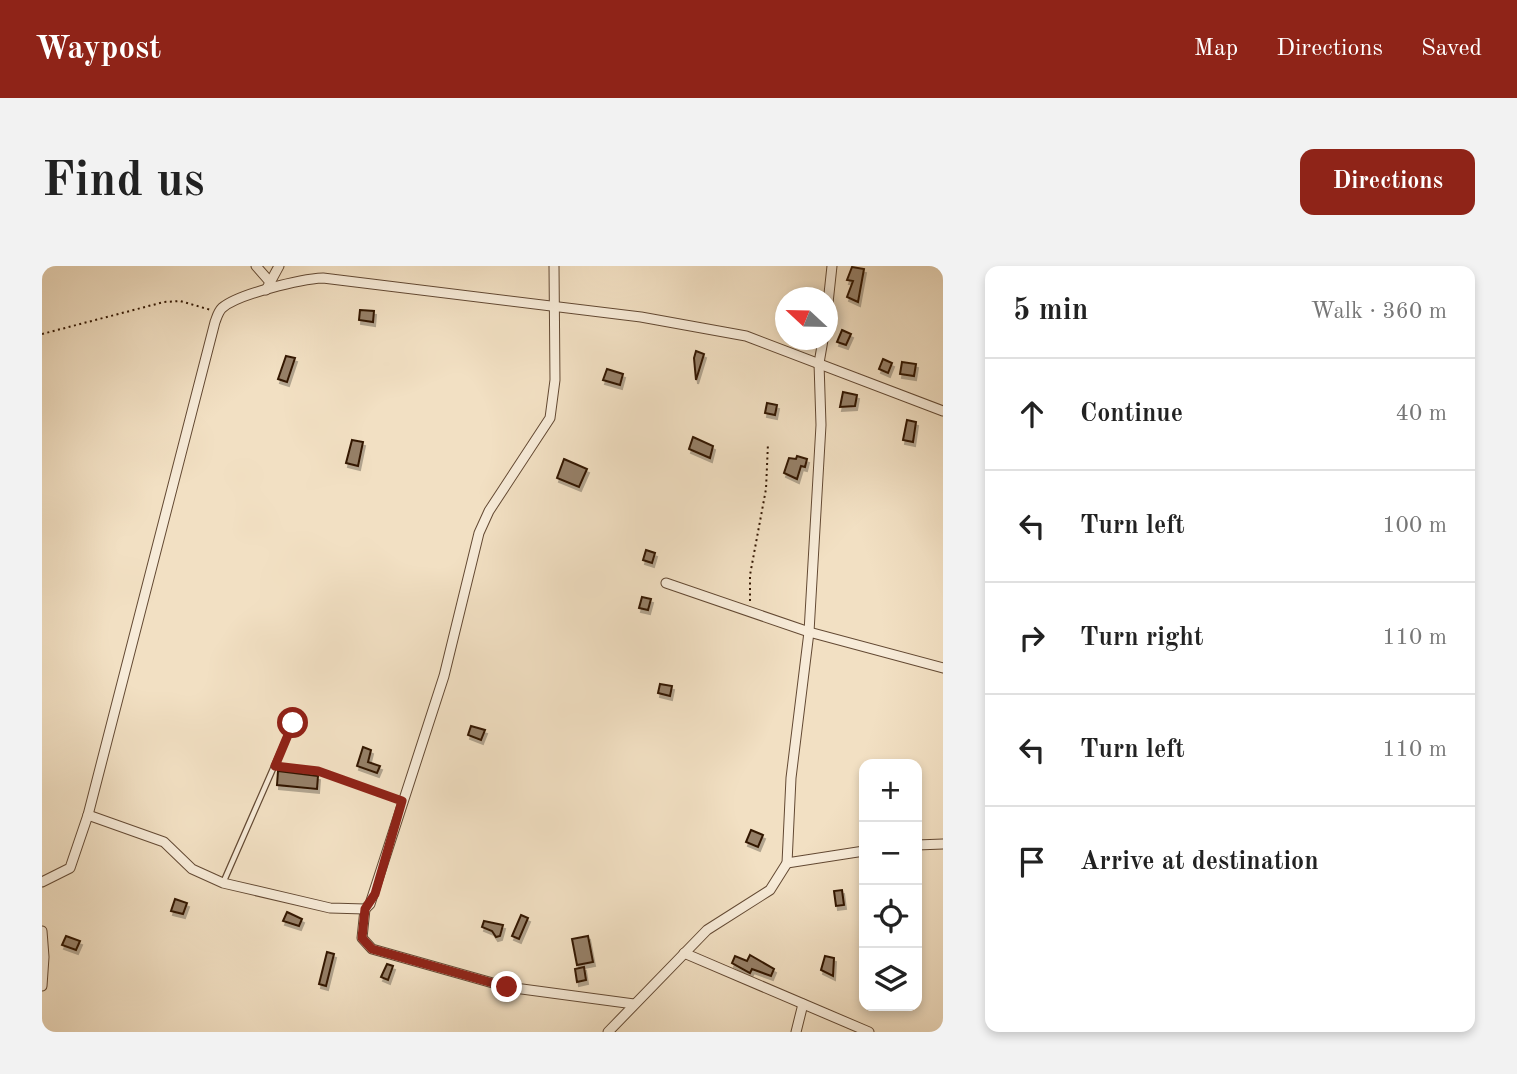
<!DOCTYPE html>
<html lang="en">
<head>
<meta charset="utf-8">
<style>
	body { margin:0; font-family:"Old Standard TT",serif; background:#f2f2f2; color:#222 }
	.controls { position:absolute; right:21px; bottom:21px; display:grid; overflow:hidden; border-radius:14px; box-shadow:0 4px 10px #0003 }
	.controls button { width:63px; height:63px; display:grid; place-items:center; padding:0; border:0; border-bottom:2px solid #e0e0e0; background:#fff; color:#222; font:35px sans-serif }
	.compass { position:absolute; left:733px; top:21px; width:63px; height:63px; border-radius:50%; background:#fff; box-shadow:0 4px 10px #0003; rotate:292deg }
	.stop { position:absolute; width:21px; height:21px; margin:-16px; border:5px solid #8f2418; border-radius:50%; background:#fff }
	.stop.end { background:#8f2418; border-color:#fff; box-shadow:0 2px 7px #0008 }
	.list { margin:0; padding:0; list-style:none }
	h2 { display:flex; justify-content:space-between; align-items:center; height:91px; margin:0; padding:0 28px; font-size:30px }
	h2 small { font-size:23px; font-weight:400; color:#767676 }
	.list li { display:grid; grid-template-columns:46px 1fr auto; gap:21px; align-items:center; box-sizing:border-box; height:112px; padding:0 28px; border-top:2px solid #e0e0e0 }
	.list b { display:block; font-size:26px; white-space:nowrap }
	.list em { font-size:23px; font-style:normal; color:#767676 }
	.icon { flex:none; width:38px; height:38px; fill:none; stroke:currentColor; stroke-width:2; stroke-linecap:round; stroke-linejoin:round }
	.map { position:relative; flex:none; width:901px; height:766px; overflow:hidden; border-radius:14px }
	header { display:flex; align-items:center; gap:42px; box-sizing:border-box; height:98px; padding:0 35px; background:#8f2418; color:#fff }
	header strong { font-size:33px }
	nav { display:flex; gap:38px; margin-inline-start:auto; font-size:24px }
	.intro { display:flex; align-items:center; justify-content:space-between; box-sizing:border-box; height:168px; padding:0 42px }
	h1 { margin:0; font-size:49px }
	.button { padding:18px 32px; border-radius:14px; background:#8f2418; color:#fff; font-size:24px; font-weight:700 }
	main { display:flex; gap:42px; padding:0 42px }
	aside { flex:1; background:#fff; border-radius:14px; box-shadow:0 4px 10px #0003 }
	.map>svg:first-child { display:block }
	.building { fill:#968067; stroke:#331703; stroke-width:2; filter:url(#shadow) }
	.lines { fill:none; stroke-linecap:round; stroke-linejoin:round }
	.lane-casing { stroke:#634933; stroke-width:7 }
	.street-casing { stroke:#634933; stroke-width:11 }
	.path { stroke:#331703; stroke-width:2; stroke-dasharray:2 3.5; stroke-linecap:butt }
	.lane { stroke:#f7ebd8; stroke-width:4.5 }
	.street { stroke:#f7ebd8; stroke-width:9 }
	.route { stroke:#8f2418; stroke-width:9 }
</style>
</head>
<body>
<header>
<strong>Waypost</strong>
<nav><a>Map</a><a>Directions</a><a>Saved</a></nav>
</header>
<div class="intro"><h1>Find us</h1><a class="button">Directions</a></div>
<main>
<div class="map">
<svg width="901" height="766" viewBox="0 0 901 766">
	<defs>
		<filter id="shadow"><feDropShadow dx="2" dy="4" stdDeviation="0" flood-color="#0004"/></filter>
	</defs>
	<rect width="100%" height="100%" fill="#f2e0c3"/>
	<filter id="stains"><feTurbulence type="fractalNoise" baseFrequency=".00286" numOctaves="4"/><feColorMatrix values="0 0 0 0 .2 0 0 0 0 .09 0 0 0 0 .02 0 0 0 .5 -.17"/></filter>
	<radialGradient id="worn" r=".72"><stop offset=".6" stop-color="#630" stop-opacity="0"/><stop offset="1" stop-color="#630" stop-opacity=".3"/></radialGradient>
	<!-- building -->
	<g class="building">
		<path d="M810,1l12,2 -6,33 -11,-5 6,-16 -6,-1z"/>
		<path d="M318,44l14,1 -1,11 -14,-2z"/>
		<path d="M800,64l9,4 -5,11 -9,-3z"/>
		<path d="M654,85l8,3 -8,26 -2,-22z"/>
		<path d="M244,90l9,2 -8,24 -9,-3z"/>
		<path d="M841,93l9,4 -4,10 -9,-4z"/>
		<path d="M860,96l14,2 -2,12 -14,-2z"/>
		<path d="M565,103l16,5 -3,11 -17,-5z"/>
		<path d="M801,126l14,3 -2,11 -15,1z"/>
		<path d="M725,137l10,2 -2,10 -10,-2z"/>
		<path d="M865,154l9,2 -3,20 -10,-2z"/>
		<path d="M651,171l20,9 -3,12 -21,-9z"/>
		<path d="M310,174l11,2 -5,24 -12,-3z"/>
		<path d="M755,190l10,3 -2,8 -4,-1 -4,13 -13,-6 5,-15 7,1z"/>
		<path d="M522,193l23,10 -8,18 -22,-9z"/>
		<path d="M604,284l9,3 -3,10 -9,-3z"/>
		<path d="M600,331l9,2 -3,11 -9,-2z"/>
		<path d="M618,418l12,2 -2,10 -12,-3z"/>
		<path d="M429,460l14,4 -4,10 -13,-5z"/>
		<path d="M321,481l8,3 -3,12 12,4 -3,7 -20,-7z"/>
		<path d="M236,505l40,5 -1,13 -40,-4z"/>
		<path d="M709,564l12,5 -5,12 -12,-5z"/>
		<path d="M800,624l2,15 -8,1 -2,-15z"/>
		<path d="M133,633l12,4 -4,11 -12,-3z"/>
		<path d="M245,646l15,7 -3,7 -16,-5z"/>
		<path d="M479,649l7,3 -9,21 -7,-3z"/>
		<path d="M442,655l19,4 -3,11 -4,1 -4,-6 -10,-4z"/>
		<path d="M24,670l14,5 -4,9 -14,-5z"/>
		<path d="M546,670l5,26 -16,3 -5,-26z"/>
		<path d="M285,686l7,2 -8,32 -7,-2z"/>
		<path d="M708,689l24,14 -3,7 -19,-7 -2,4 -18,-10 3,-7 12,5z"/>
		<path d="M783,690l9,2 -1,18 -12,-6z"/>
		<path d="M345,698l6,2 -5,14 -7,-3z"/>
		<path d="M542,701l2,13 -9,2 -2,-13z"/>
	</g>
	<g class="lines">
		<!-- lane casing -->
		<g class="lane-casing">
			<g id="lane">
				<path d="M233,500l43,5 84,30"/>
				<path d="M181,617l70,-160"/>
			</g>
		</g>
		<!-- street casing -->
		<g class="street-casing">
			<g id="street">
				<path d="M214,0l14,16"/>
				<path d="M224,24l13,-24"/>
				<path d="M786,37l4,-37"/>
				<path d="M624,317l143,49 134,36"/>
				<path d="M46,549l76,27 28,27 31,14 107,25 35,1 5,-5 74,-228 35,-143 10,-22 61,-93 5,-38 -1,-114"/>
				<path d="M875,579l26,-1"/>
				<path d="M745,597l77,-12"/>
				<path d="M0,616l28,-14 18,-53 127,-493c2,-5 3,-10 7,-14 16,-14 79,-29 101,-30l318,39 105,19 197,75"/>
				<path d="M323,643l-3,29 10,11 135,38 127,17"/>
				<path d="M0,665l2,26 -2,29"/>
				<path d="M642,687l185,79"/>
				<path d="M566,766l99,-102 63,-40 17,-27 4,-85 18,-146 12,-207 -2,-62 4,-23"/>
				<path d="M754,766l7,-28"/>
			</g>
		</g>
		<!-- path -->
		<g class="path">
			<path d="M0,68l122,-32 16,-1 31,9"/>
			<path d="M708,335v-26l16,-86 2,-46"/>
		</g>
		<!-- lane -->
		<use href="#lane" class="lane"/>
		<!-- street -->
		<use href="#street" class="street"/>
	</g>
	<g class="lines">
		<!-- route -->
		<path class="route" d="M251,457l-18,43 43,5 84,30 -27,93 -10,15 -3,29 10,11 135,38"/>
	</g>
	<rect width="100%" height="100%" filter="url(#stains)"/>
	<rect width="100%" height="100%" fill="url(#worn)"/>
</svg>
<div class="controls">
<button>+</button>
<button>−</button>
<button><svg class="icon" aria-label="locate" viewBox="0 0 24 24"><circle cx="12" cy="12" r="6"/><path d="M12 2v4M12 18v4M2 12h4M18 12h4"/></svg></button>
<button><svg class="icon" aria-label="layers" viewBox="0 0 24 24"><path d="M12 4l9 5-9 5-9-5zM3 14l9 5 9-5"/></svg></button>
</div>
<svg class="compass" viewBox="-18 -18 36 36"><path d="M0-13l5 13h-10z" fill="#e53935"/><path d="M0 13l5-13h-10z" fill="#767676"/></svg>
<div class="stop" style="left:251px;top:457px"></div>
<div class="stop end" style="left:465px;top:721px"></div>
</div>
<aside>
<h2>5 min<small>Walk · 360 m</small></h2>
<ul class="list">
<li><svg class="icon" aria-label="ahead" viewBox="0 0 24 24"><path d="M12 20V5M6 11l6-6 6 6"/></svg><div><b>Continue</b></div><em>40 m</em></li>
<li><svg class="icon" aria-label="left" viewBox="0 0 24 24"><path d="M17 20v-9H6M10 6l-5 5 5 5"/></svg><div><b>Turn left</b></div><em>100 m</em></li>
<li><svg class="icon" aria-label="right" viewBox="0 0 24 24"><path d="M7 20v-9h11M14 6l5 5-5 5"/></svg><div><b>Turn right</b></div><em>110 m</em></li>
<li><svg class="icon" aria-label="left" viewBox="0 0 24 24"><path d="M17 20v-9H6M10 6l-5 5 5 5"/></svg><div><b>Turn left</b></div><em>110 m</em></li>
<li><svg class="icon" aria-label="arrive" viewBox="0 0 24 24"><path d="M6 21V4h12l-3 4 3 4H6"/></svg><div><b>Arrive at destination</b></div></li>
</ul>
</aside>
</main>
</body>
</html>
